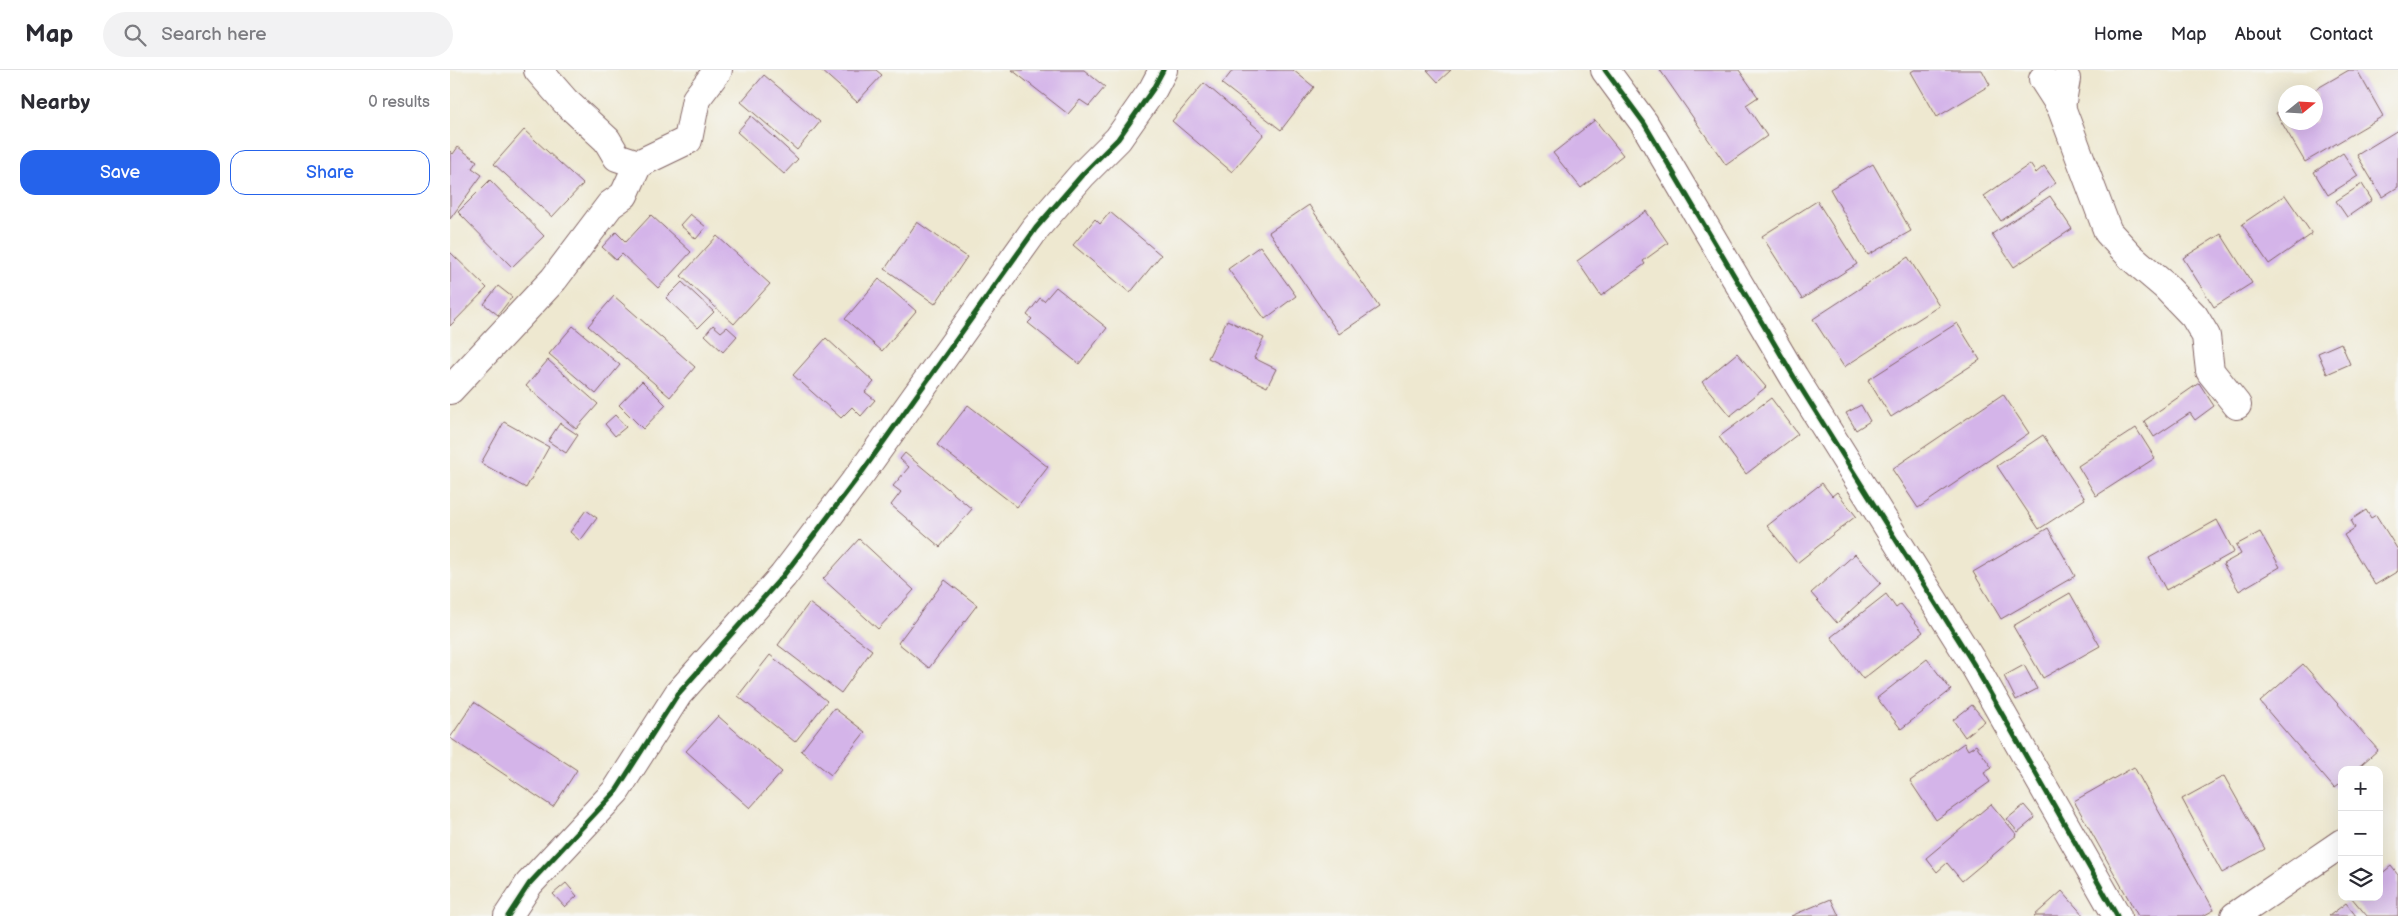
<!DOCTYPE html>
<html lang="en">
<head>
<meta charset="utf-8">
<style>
	body { margin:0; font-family:"Balsamiq Sans",sans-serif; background:#f2f2f3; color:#2b2b33 }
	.controls { position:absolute; right:15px; bottom:15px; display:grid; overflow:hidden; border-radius:10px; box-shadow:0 5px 20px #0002 }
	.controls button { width:45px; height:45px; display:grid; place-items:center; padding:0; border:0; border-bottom:1px solid #e1e1e2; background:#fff; color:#2b2b33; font:25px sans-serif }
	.compass { position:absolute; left:1828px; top:15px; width:45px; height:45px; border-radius:50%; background:#fff; box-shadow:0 5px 20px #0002; rotate:72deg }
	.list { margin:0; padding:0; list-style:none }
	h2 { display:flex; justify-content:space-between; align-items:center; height:65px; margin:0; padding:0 20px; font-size:21px }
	h2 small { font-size:16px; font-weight:400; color:#7c7c81 }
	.actions { display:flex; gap:10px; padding:15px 20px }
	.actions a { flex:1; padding:11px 0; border:1px solid #2563eb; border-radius:15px; text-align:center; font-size:18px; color:#2563eb }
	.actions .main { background:#2563eb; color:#fff }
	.icon { flex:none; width:28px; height:28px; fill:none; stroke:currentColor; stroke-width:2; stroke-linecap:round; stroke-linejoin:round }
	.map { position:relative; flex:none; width:1948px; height:846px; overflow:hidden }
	header { display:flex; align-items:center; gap:30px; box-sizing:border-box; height:70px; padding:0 25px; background:#fff; border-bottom:1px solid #e1e1e2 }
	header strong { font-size:24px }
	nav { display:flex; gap:28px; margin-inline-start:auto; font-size:18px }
	.search { width:350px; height:45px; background:#f2f2f3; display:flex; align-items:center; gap:12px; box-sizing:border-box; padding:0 18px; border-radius:28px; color:#7c7c81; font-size:19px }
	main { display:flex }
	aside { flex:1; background:#fff }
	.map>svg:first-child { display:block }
	.building { fill:#d4b4e9 }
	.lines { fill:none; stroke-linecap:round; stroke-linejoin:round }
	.minor-casing { stroke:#836565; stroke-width:30 }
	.minor { stroke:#fff; stroke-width:28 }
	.cycleway-casing { stroke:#f6f6f2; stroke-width:8 }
	.cycleway { stroke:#1b5e20; stroke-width:5 }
</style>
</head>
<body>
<header>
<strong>Map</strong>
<div class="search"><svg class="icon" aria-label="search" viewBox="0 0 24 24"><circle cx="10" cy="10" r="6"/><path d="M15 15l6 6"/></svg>Search here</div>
<nav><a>Home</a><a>Map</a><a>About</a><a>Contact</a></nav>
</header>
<main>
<aside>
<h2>Nearby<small>0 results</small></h2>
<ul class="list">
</ul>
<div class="actions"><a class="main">Save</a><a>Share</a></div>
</aside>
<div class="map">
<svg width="1948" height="846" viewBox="0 0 1948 846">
	<rect width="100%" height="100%" fill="#f6f6f2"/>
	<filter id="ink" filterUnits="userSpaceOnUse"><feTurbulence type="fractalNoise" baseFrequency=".02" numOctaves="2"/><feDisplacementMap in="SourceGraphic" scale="10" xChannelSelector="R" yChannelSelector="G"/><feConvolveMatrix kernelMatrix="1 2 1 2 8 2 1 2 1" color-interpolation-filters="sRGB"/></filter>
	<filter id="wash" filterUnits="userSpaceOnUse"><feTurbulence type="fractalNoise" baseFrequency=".0096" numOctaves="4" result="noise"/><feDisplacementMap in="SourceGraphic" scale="20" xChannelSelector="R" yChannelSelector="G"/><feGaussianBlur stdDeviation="1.12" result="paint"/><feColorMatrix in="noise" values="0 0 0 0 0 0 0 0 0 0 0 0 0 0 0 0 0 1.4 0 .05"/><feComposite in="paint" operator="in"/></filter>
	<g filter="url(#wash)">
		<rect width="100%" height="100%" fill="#eee8d0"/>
		<g id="blocks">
			<!-- building -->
			<g class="building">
				<path d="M371,0h55l6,5 -25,27z"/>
				<path d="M562,0h72l21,17 -16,19 -9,-6 -12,14z"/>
				<path d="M783,0h60l21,17 -33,43 -59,-46z"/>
				<path d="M977,0h24l-13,12z"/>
				<path d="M1210,0h79l19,27 -12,8 21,31 -41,29z"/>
				<path d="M1464,0h68l8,15 -53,32 -26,-45z"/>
				<path d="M1899,0h8l26,46 -78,46 -29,-49 10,-5v14h30v-30h-5z"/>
				<path d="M314,5l56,47 -23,28 -56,-48z"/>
				<path d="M754,13l60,51 -32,38 -60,-51z"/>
				<path d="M301,46l47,43 -14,15 -47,-42z"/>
				<path d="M1145,50l28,35 -42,33 -28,-35z"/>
				<path d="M74,60l59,54 -31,33 -58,-53z"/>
				<path d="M1948,60v57l-16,10 -25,-42z"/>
				<path d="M8,77l19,14 -5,7 10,7 -32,44v-68l3,3z"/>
				<path d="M1893,83l15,23 -30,19 -14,-23z"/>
				<path d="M1423,94l38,67 -43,24 -38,-66z"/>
				<path d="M1580,94l6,9 8,-7 12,17 -55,38 -17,-25z"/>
				<path d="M40,110l54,56 -32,31 -54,-55z"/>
				<path d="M1912,114l10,16 -25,17 -11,-16z"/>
				<path d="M1835,125l27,39 -43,30 -27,-40z"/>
				<path d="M1600,126l22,33 -58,38 -22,-33z"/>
				<path d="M1367,131l40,63 -55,35 -40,-63z"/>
				<path d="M859,135l70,102 -40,27 -70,-102z"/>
				<path d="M1196,141l22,32 -25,18 2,3 -44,32 -24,-35z"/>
				<path d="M660,142l51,43 -31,38 -57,-48 22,-26 5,5z"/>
				<path d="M240,144l16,13 -10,12 -16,-14z"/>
				<path d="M201,145l40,37 -33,36 -36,-34 -6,6 -14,-13 14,-15 10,10z"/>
				<path d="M467,152l50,35 -32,47 -50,-35z"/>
				<path d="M1771,164l31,49 -38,24 -31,-49z"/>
				<path d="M267,166l53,48 -36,40 -53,-48z"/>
				<path d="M810,176l36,50 -31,23 -37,-50z"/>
				<path d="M0,182l37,36 -37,38z"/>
				<path d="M1458,187l31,49 -95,61 -31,-48z"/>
				<path d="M429,209l37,32 -34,40 -37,-32z"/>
				<path d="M232,212l32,30 -16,16 -32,-30z"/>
				<path d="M48,216l14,11 -14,18 -14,-11z"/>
				<path d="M606,217l51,41 -28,36 -51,-41 4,-4 -5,-4 13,-17 4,3z"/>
				<path d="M164,226l81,71 -25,30 -82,-71z"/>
				<path d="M777,250l37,18 -10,20 22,11 -9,18 -59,-29z"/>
				<path d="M1507,253l23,37 -89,57 -23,-37z"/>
				<path d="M263,255l8,7 6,-5 10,9 -14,16 -18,-17z"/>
				<path d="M123,256l47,39 -24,29 -47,-40z"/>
				<path d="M376,268l48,44 -9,10 10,8 -14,16 -9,-9 -11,11 -48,-43z"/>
				<path d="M1891,273l9,21 -23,10 -9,-21z"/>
				<path d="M1287,283l29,34 -36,29 -28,-34z"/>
				<path d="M98,290l50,44 -22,25 -50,-43z"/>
				<path d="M192,311l24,24 -23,24 -24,-24z"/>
				<path d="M1749,313l15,23 -19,14 -5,-7 -36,24 -10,-16z"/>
				<path d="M1553,324l26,39 -111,75 -26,-39z"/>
				<path d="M1321,328l27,36 -52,40 -27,-37z"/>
				<path d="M518,335l80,62 -31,40 -80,-62z"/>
				<path d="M1411,335l9,16 -14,9 -10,-17z"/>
				<path d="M165,345l11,12 -11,9 -10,-12z"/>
				<path d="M54,352l45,25 -23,41 -45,-25z"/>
				<path d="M110,353l18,12 -12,18 -18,-12z"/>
				<path d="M1686,358l19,30 -59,38 -18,-30z"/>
				<path d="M1593,365l42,64 -46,30 -42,-63z"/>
				<path d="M455,383l67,56 -32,38 -49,-42 10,-13 -8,-6 16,-19 -9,-8z"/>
				<path d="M1372,413l10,13 5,-4 19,24 -59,47 -30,-37z"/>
				<path d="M136,440l11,8 -17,23 -10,-9z"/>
				<path d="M1916,440l5,8 5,-3 22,35v21l-23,14 -31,-50 11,-7 -4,-8z"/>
				<path d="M1767,450l17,32 -68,38 -17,-32z"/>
				<path d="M1598,458l27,48 -74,43 -28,-47z"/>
				<path d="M1810,462l20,35 -41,24 -16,-27 18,-10 -5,-9z"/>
				<path d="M409,469l55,51 -36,39 -55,-50z"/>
				<path d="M1405,484l26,29 -44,40 -26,-30z"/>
				<path d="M495,510l32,25 -48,63 -31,-25z"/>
				<path d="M1620,523l30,53 -57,32 -30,-52z"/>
				<path d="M1436,524l10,14 5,-4 22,28 -60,47 -32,-42z"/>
				<path d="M359,533l63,47 -31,43 -63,-48z"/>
				<path d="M320,585l57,46 -32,41 -57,-46z"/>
				<path d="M1477,589l24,31 -50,39 -24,-31z"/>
				<path d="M1853,594l75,86 -23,20h-13v12l-8,6 -74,-86z"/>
				<path d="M1574,595l13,24 -21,11 -12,-24z"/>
				<path d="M24,632l103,68 -24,37 -103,-69z"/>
				<path d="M1522,635l13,16 -20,16 -12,-17z"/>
				<path d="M384,638l31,24 -34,43 -30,-24z"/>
				<path d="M268,646l64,56 -32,36 -64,-57z"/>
				<path d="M1514,673l4,7 8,-5 16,23 -8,5 6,9 -54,38 -26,-39z"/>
				<path d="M1684,697l80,143 -11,6h-65l-64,-115z"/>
				<path d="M1774,706l41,73 -43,24 -40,-74z"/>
				<path d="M1541,734l26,31 -55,46 -15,-18 -10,9 -11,-14z"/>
				<path d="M1574,735l11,13 -17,14 -11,-13z"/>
				<path d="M1941,796l7,9v41h-31l-16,-19h28v-23l1,1z"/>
				<path d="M116,813l11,13 -12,11 -12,-13z"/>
				<path d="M1612,821l22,25h-50z"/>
				<path d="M1381,829l8,17h-48z"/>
				<path d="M1896,833l10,13h-27z"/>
			</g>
		</g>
	</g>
	<g filter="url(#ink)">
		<use href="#blocks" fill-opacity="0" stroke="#836565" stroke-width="1"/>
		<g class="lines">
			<!-- minor casing -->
			<g class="minor-casing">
				<g id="minor">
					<path d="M88,0l27,31 42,39 10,17 21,7"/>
					<path d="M1155,0l39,53 150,254 179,286 144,253"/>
					<path d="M1593,9l18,28 5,-28"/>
					<path d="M1611,37l47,125 23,25 34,29 29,30 12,20 4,35 27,34"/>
					<path d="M0,320l104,-111 56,-74 14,-10 14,-31 50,-24 8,-41 22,-29"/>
					<path d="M58,846l21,-32 87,-93 62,-97 105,-118 79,-104 174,-244 46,-53 36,-36 35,-50 10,-19"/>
					<path d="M1785,846l107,-73"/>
				</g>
			</g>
			<!-- minor -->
			<use href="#minor" class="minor"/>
			<!-- cycleway casing -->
			<g class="cycleway-casing">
				<g id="cycleway">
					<path d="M1155,0l39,53 150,254 179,286 144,253"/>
					<path d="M58,846l21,-32 87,-93 62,-97 105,-118 79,-104 174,-244 46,-53 36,-36 35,-50 10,-19"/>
				</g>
			</g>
			<!-- cycleway -->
			<use href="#cycleway" class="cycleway"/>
		</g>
	</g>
</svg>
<div class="controls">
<button>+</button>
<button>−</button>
<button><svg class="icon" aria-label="layers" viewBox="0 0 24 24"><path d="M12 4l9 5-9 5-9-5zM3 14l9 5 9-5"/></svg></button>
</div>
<svg class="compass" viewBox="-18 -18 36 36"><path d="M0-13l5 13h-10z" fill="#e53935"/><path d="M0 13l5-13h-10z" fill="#7c7c81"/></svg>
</div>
</main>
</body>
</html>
